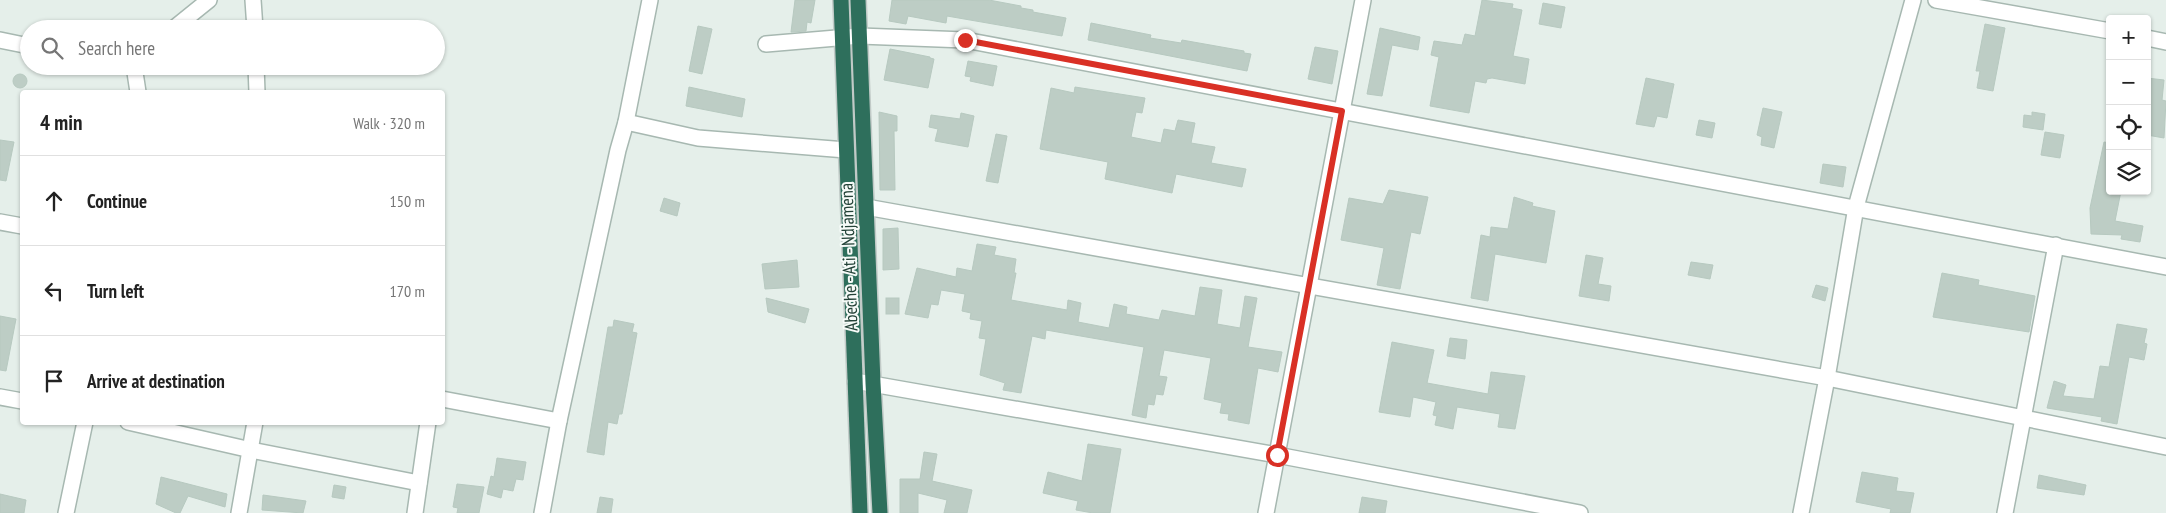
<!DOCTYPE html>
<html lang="en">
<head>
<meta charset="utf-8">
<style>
	body { margin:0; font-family:"PT Sans Narrow",sans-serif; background:#f2f2f2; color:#222 }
	.controls { position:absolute; right:15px; top:15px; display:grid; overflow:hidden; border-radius:5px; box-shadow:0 1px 4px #0004 }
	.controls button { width:45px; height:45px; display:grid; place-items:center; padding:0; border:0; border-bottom:1px solid #e0e0e0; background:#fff; color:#222; font:25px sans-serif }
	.stop { position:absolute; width:15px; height:15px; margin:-11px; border:4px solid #d93025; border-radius:50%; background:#fff }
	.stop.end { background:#d93025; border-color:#fff; box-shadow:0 1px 5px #0008 }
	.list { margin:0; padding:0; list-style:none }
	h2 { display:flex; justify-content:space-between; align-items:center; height:65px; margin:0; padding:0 20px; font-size:21px }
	h2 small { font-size:16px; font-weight:400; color:#767676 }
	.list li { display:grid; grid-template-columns:32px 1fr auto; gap:15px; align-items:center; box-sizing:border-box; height:90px; padding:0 20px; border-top:1px solid #e0e0e0 }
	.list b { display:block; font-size:19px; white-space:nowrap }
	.list em { font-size:16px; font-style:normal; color:#767676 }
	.icon { flex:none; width:28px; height:28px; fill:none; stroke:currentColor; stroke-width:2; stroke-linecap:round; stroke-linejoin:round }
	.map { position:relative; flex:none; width:2166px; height:513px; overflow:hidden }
	.search { position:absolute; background:#fff; box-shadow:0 1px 4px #0004; left:20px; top:20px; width:425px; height:55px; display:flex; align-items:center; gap:12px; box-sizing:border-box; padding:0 18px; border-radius:28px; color:#767676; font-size:19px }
	.panel { position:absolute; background:#fff; box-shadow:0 1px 4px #0004; left:20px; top:90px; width:425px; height:335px; border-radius:5px }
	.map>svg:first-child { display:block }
	.building { fill:#bdcdc5; stroke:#b7c9c0 }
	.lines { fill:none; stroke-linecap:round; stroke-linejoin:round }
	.minor-casing { stroke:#a7b8b1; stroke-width:18 }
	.highway-casing { stroke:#c1cac7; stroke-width:18 }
	.minor { stroke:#fff; stroke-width:15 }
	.highway { stroke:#2e6f5c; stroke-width:15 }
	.route { stroke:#d93025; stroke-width:6 }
	.labels { text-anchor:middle; stroke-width:4; stroke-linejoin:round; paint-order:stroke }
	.street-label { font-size:18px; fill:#234237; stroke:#f6fbf8 }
</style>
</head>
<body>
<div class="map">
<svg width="2166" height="513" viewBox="0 0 2166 513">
	<rect width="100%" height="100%" fill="#e5efea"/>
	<!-- building -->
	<g class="building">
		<path d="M795,0h20l-4,23 -4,-1 -1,9 -15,1z"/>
		<path d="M892,0h97l32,6v2l12,2v2l33,6 -4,18 -115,-20 -1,7 -38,-7 -2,8 -17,-3z"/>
		<path d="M1482,0l31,4 -1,4 10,2 -9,46 16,3 -4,25 -33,-6 -5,1 -1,4 -11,-2 -6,32 -39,-7 9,-49 -8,-2 3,-14 28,4 3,-11 10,2z"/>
		<path d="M1543,3l22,4 -4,21 -22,-4z"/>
		<path d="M1091,23l60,12 -1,3 31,5 1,-3 62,11v2l7,1 -4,17 -159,-31z"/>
		<path d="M1985,24l20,4 -12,63 -16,-3 3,-17h-4z"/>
		<path d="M698,26l14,3 -10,45 -13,-3z"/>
		<path d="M1380,28l40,9 -2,13 -26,-5 -10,51 -15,-2z"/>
		<path d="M1315,47l23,4 -6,33 -24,-5z"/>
		<path d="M890,49l40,8v1l4,1 -6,29 -44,-8z"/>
		<path d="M968,61l29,5 -4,20 -23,-5 1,-4 -6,-1z"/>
		<circle cx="20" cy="81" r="7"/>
		<path d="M1646,78l28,6 -7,34 -10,-2 -3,11 -18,-3z"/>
		<path d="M2147,78l17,2 -2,20 4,1 -2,37 -17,-3z"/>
		<path d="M689,87l56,12 -3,18 -56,-11z"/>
		<path d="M1075,87l70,11 -3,15 -6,-1 -5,25 30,6 3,-14 11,2 3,-11 17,3 -4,20 24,4 -4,16 35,6 -4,18 -66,-13 -4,19 -67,-14 3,-17 -68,-13 11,-61 23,5z"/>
		<path d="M1763,108l19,4 -8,36 -13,-3 1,-8 -5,-2z"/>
		<path d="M879,112l18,4v15h-3l1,59h-15z"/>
		<path d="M2032,112l13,2 -2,16 -20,-3 1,-12 8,1z"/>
		<path d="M961,113l13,3 -6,31 -33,-6 3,-12 -9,-2 2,-12 29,4z"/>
		<path d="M1699,120l16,3 -3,15 -16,-3z"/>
		<path d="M2045,132l19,3 -4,23 -19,-3z"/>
		<path d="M996,134l11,2 -9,47 -12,-2z"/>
		<path d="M0,140l14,2 -8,39 -6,-1z"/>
		<path d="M2104,142l6,1v48h11l-6,30 28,5 -3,16 -19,-3 1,-4 -31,-1 -1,-26z"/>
		<path d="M1823,164l23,3 -3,20 -23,-4z"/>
		<path d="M1389,190l39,7 -8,37 -9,-2 -11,57 -23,-4 7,-37 -43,-8 8,-42 34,6z"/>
		<path d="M1514,197l19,6 -1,3 23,5 -9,52 -51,-9 -7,47 -17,-3 10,-63 9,2 1,-10 17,2z"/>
		<path d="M664,198l16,5 -3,13 -17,-5z"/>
		<path d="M898,228l1,41 -16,1v-41z"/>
		<path d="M977,244l19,3 -2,8 22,4 -2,14h2l-5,27 56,10 1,-10 13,3 -3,19 31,6 5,-24 13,3 -1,7 33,6 3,-10 33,6 5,-29 22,3 -5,34 23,4 5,-32 12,2 -9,49 34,5 -4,20 -20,-4 -9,56 -21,-4 1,-6 -9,-1 2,-10 -18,-4 7,-41 -47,-8 -5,26 8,1 -4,18 -7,-1 -2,11 -6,-1 -2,14 -14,-3 12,-68 -98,-17 -1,9 -13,-3 -11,57 -18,-3 2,-7 -25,-8 6,-36 -7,-1 3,-17 -12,-2 1,-6 -9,-2 3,-17 -24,-4 -3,15 -7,-1 -3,14 -23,-4 12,-46 39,9 1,-9 15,3z"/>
		<path d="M1586,255l17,3 -5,26 13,2 -2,15 -30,-5z"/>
		<path d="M797,260l2,27 -34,2 -3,-25z"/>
		<path d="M1691,262l22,3 -3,14 -22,-4z"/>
		<path d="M1942,273l37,7 -1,5 57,11 -6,36 -96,-15z"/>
		<path d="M1816,285l12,3 -3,13 -13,-4z"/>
		<path d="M766,298l43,11 -4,14 -37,-11z"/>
		<rect x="886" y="298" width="13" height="16"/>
		<path d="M0,316l16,3 -10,52 -6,-1z"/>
		<path d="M614,320l20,4 -2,8 5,1 -15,81h-3l-2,10 -9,-2 -4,33 -17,-3 21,-125h5z"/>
		<path d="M2117,324l30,5 -3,14 3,1 -3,16 -15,-3 -12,67 -16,-3 1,-4 -55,-9 7,-27 12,4 -3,11 31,3 6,-33 9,1z"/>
		<path d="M1450,338l17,2 -2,19 -18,-3z"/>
		<path d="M1392,342l42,8 -7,33 61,11 3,-22 34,4 -10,53 -17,-2 2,-13 -43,-7 -4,22 -18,-4 2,-9 -4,-1 3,-13 -23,-5 -3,20 -31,-5z"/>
		<path d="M1088,444l33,5 -11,64h-17l-17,-3 2,-9 -35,-8 5,-21 34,9z"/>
		<path d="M924,452l13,2 -5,27 40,9 -5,23h-23l3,-13 -29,-7v20h-18v-34h20z"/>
		<path d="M497,458l29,4 -3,18 -7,-1 -3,12 -10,-2 -2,9 -14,-4 4,-18 3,1z"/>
		<path d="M1862,472l36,6 -2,13 18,2 -4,20h-20l1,-4 -35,-7z"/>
		<path d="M2039,475l47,10 -2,10 -47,-7z"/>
		<path d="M161,477l66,17 -2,13 -37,-11 -8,17h-4l-20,-9z"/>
		<path d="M457,484l27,3 -5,26h-22l1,-5 -5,-1z"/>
		<path d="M334,485l12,2 -2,12 -12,-2z"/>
		<path d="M0,494l26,6 -2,13h-24z"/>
		<path d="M263,495l43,6 -3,12 -41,-3z"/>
		<path d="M600,497l13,2 -2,14h-14z"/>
		<path d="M1362,497l25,4 -2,12h-26z"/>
	</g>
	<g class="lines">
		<!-- minor casing -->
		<g class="minor-casing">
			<g id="minor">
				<path d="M253,0l2,29"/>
				<path d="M1936,0l174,31"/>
				<path d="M173,29l36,-29"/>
				<path d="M2147,38l19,4"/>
				<path d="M0,40l29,6"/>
				<path d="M766,44l94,-8 105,4 1201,227"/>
				<path d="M134,66l4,26"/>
				<path d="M256,66l1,26"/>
				<path d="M626,122l72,16 148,12"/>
				<path d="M866,207l961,171 339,69"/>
				<path d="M0,222l22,4"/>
				<path d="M855,381l422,74 303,58"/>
				<path d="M0,397l22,4"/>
				<path d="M442,399l117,22"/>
				<path d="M128,422l123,28 168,33"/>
				<path d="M66,513l19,-91"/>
				<path d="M239,513l16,-91"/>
				<path d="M415,513l13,-91"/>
				<path d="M542,513l17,-92 59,-271 8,-28 24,-122"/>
				<path d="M1266,513l97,-513"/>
				<path d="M1801,513l26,-135 29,-171 57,-207"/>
				<path d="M2005,513l51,-268"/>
			</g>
		</g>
		<!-- highway casing -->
		<g class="highway-casing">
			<g id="highway">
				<path d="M841,0l19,513"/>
				<path d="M858,0l15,383 7,130"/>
			</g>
		</g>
		<!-- minor -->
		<use href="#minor" class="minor"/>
		<!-- highway -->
		<use href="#highway" class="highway"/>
	</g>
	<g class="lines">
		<!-- route -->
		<path class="route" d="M965,40l377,71 -65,344"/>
	</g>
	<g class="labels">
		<!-- street labels -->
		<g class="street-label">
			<text transform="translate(849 257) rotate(-92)" y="6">Abeche - Ati - Ndjamena</text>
		</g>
	</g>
</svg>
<div class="controls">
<button>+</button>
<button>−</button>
<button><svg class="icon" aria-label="locate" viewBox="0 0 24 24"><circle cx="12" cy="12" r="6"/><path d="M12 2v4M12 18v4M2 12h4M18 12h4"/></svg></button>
<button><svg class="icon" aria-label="layers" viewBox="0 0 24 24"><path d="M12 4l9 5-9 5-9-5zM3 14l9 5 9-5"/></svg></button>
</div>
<div class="stop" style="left:1277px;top:455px"></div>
<div class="stop end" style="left:965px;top:40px"></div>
<div class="search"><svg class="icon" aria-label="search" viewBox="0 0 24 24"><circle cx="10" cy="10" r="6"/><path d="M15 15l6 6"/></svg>Search here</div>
<section class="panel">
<h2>4 min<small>Walk · 320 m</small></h2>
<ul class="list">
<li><svg class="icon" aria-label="ahead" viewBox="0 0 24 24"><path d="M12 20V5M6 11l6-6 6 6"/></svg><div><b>Continue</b></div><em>150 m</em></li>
<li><svg class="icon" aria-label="left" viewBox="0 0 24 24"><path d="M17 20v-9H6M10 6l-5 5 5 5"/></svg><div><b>Turn left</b></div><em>170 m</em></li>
<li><svg class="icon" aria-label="arrive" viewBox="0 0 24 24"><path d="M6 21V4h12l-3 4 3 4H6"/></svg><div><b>Arrive at destination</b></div></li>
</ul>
</section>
</div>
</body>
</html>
